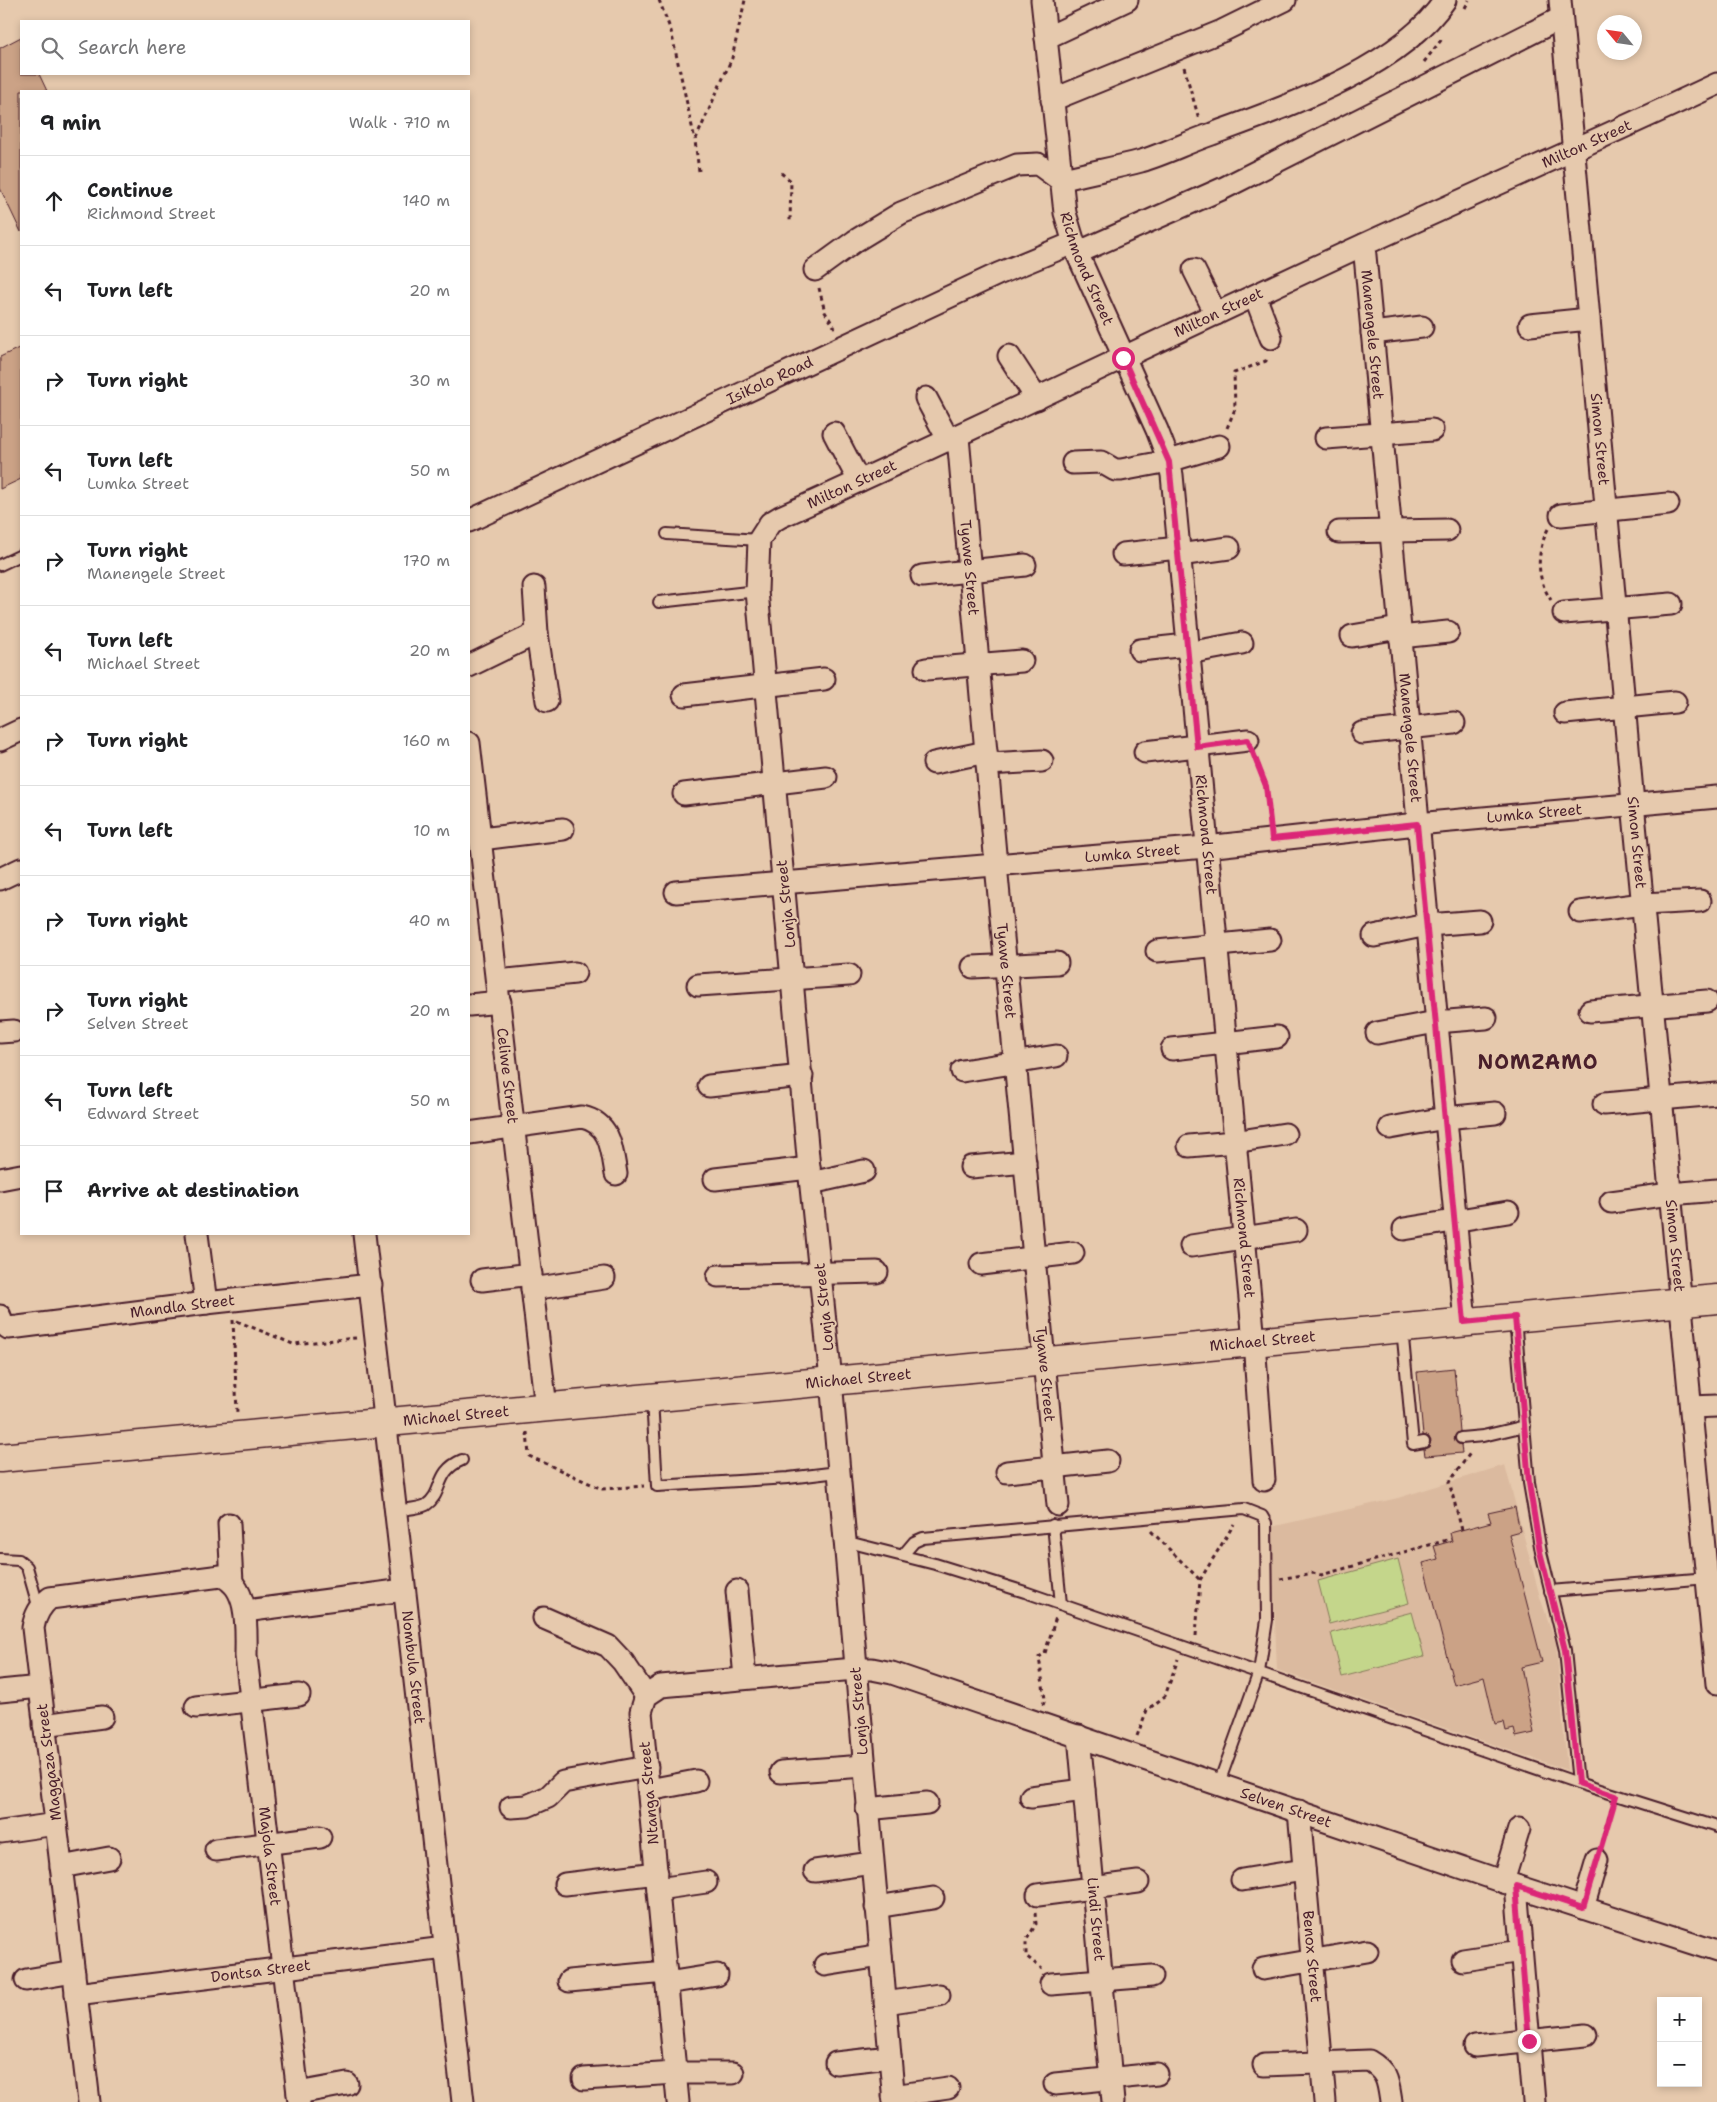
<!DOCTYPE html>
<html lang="en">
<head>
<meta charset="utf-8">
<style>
	body { margin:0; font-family:"Shantell Sans",sans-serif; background:#f2f2f2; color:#202124 }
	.controls { position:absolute; right:15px; bottom:15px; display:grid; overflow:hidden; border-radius:0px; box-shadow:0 2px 8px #0003 }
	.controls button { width:45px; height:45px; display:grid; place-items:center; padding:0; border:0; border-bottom:1px solid #e0e0e0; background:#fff; color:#202124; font:25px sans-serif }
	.compass { position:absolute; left:1597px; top:15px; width:45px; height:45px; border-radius:50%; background:#fff; box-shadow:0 2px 8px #0003; rotate:299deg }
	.stop { position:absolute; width:15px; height:15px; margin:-11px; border:4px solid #db2777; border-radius:50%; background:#fff }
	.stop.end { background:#db2777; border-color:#fff; box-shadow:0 1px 5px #0008 }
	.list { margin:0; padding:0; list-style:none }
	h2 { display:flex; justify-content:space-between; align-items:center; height:65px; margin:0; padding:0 20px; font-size:21px }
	h2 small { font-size:16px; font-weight:400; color:#757577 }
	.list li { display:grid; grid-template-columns:32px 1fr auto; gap:15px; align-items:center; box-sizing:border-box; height:90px; padding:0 20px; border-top:1px solid #e0e0e0 }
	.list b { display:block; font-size:19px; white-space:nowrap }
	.list p { margin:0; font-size:16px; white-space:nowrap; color:#757577 }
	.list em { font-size:16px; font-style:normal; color:#757577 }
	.icon { flex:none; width:28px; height:28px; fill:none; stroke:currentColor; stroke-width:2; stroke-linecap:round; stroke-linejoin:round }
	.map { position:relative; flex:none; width:1717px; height:2102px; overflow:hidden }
	.search { position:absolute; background:#fff; box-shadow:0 2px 8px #0003; left:20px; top:20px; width:450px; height:55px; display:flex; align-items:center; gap:12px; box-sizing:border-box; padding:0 18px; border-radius:0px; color:#757577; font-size:19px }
	.panel { position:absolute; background:#fff; box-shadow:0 2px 8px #0003; left:20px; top:90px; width:450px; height:1145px; border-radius:0px }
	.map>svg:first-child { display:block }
	.built { fill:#dbba9f }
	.green { fill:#c4d68b; stroke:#877a5b }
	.building { fill:#cba286; stroke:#4a1f2b }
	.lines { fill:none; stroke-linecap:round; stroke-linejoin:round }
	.lane-casing { stroke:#4a1f2b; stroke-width:14 }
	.street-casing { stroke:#4a1f2b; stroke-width:25 }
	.secondary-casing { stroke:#4a1f2b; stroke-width:31 }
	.path { stroke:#4a1f2b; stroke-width:3; stroke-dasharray:4 4; stroke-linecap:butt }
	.lane { stroke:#e6c9ad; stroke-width:10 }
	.street { stroke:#e6c9ad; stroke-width:21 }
	.secondary { stroke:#e6c9ad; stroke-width:28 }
	.route { stroke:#db2777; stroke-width:6 }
	.labels { text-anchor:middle; stroke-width:4; stroke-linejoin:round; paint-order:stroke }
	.street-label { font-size:15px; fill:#4a1f2b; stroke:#e6c9ad }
	.district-label { font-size:20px; font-weight:bold; letter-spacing:1px; fill:#4a1f2b; stroke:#e6c9ad }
</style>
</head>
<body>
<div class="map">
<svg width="1717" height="2102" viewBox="0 0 1717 2102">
	<rect width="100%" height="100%" fill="#e6c9ad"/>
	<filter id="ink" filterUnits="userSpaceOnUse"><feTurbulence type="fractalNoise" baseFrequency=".02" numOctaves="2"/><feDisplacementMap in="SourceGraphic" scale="10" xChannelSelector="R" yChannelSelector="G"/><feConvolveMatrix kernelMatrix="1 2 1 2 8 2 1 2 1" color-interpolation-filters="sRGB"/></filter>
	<g filter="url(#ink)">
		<!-- built -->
		<path class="built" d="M1505,1465l35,132 16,47 11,126 -290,-100 -6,-143 127,-29z"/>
		<!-- green -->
		<g class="green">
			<path d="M1398,1559l11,44 -80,21 -11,-43z"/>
			<path d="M1412,1612l12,44 -82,21 -11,-44z"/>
		</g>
		<!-- building -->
		<g class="building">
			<path d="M21,37v37h18l8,17h-26v141l-21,-44v-140z"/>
			<path d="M21,347v132l-21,10v-132z"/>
			<path d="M1454,1368l6,63 -6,7 2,4 5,3 1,8 -37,3 -1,-7 5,-2 2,-6 -2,-4 -6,-2 -6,-63z"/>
			<path d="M1515,1507l5,24 -11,3 33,128 -21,5 13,66 -18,4 -2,-8 -8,2 -2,-9 -9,2 -11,-47 -30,8 -31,-122 15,-4 -4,-13 18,-5 -2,-8 41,-11 -3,-9z"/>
		</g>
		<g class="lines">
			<!-- lane casing -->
			<g class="lane-casing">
				<g id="lane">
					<path d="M667,534l92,6"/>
					<path d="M0,565l21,-10"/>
					<path d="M659,602l98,-11"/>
					<path d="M1515,1318l14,165 12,69 24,98 13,133"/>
					<path d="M1402,1328l11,116 11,-2"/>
					<path d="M652,1399l5,87 131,-8 50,-6"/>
					<path d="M1461,1438l22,-2 42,-10"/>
					<path d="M395,1511c9,-2 23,-2 31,-6 18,-12 8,-33 36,-45"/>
					<path d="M1053,1525l8,79"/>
					<path d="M844,1541l91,23 90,28 553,191 139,44"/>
					<path d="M903,1555l11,-13 9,-4 321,-29 18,7 4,7 1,97 -8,52 -40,111"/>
					<path d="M0,1559l19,1 8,7 12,42"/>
					<path d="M1550,1591l158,-13"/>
				</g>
			</g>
			<!-- street casing -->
			<g class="street-casing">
				<g id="street">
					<path id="s1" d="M1042,0l23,213 12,40 80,177 12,31 3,14 82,866 10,139"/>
					<path id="s2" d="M1560,0l73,803 84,881"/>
					<path d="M1046,38l81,-38"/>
					<path d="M1052,100l170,-69 63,-31"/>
					<path id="s3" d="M1364,245l101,1077"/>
					<path d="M1077,253l147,-65 337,-170"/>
					<path d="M815,270l40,-29 46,-28 116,-48 21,-1 22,16c27,-7 54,-12 81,-19 24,-7 47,-19 71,-27 73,-27 188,-66 233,-134"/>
					<path d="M1194,270l22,44"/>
					<path d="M1255,296l16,42"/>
					<path d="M1530,325l59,-6"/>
					<path d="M1372,333l50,-6"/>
					<path d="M1009,356l28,43"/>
					<path d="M926,398l23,43"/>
					<path d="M834,433l25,48"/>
					<path id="s4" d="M958,437l38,428 62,640"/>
					<path d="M1326,438l106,-8"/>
					<path d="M1073,463l28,-1 14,8h6l48,-9 50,-15"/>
					<path d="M1561,515l107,-11"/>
					<path id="s5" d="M469,521l529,-247 75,-31"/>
					<path d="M1339,532l108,-2"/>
					<path d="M1123,554l55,-6"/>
					<path d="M1179,555l50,-7"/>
					<path d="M922,576l103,-11"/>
					<path d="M534,587l3,46 10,68"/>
					<path d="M1564,613l107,-9"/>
					<path d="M1352,636l47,-8"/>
					<path d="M1400,637l48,-5"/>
					<path d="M1140,650l47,-5"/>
					<path d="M1188,653l54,-10"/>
					<path d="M469,666l68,-33"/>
					<path d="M926,669l96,-8"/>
					<path d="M684,695l140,-16"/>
					<path d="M1565,713l110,-11"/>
					<path d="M1362,733l92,-10"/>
					<path d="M0,740l21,-10"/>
					<path id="s6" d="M469,743l77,665"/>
					<path d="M1145,752l103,-12"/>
					<path d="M934,763l52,-11"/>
					<path d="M987,764l55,-3"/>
					<path d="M684,794l142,-17"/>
					<path d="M481,839l82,-10"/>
					<path d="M0,879l21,-10"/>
					<path id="s7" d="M676,892l530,-45 211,-23 300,-27"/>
					<path d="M1580,912l63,-8 57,-3"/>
					<path d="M1374,936l53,-11 53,-4"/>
					<path d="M1157,951l113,-11"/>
					<path d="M973,967l84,-4"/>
					<path d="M497,981l78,-8"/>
					<path d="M698,985l151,-10"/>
					<path d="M469,1005l31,-3"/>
					<path d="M1590,1011l117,-10"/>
					<path d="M0,1032l14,-1"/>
					<path d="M1377,1033l59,-11 50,-4"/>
					<path d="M1172,1049l105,-12"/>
					<path d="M962,1071l94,-15"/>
					<path d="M709,1086l93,-10"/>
					<path d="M1604,1104l113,-10"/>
					<path d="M1390,1128l55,-10 50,-5"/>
					<path d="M469,1133l113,-16c29,6 30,33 34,57"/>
					<path d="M1189,1146l45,-4 51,-8"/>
					<path d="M971,1167l54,-5"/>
					<path d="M0,1179l21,-4"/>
					<path d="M715,1179l94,-11"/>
					<path d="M811,1183l53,-12"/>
					<path d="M1611,1202l59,-8 47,-4"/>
					<path d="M1404,1229l104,-17"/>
					<path d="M197,1234l9,69"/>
					<path id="s8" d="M364,1234l99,868"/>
					<path d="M1191,1246l105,-16"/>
					<path d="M981,1264l92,-11"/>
					<path d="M718,1276l159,-4"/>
					<path d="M482,1280l49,-6"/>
					<path d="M532,1289l72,-11"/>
					<path id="s9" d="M0,1316l1,6 7,6 10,-1 188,-24 165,-18"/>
					<path d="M1691,1407l26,-1"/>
					<path d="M1007,1472l101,-11"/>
					<path d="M229,1524l3,59"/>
					<path d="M737,1591l8,87"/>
					<path d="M246,1611l158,-21"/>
					<path d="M544,1618l64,28 15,16 23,34"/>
					<path d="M0,1691l40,-4"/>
					<path d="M196,1707l103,-12"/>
					<path d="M44,1725l58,-8"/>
					<path id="s10" d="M1079,1736l34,366"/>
					<path d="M781,1772l83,-6"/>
					<path d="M649,1790l47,-9"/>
					<path d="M1031,1797l53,-7"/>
					<path d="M511,1807l16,-1 21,-9 15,-15 84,-15"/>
					<path d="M867,1809l60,-6"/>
					<path id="s11" d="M1299,1811l26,291"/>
					<path d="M1,1832l55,-8"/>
					<path d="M216,1850l104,-13"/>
					<path d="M61,1867l48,-9"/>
					<path d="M815,1871l57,-8"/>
					<path d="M1242,1880l62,-10"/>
					<path d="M1503,1882l16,-53"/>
					<path d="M565,1884l92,-11"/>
					<path d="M1516,1886l18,216"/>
					<path d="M658,1889l48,-7"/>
					<path d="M1038,1895l100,-13"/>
					<path d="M876,1907l57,-9"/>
					<path d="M1583,1908l14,-48"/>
					<path d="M1463,1960l58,-9"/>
					<path d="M825,1965l56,-9"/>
					<path d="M1263,1969l104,-18"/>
					<path d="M26,1980l48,-8"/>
					<path d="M569,1981l97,-9"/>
					<path d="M667,1983l50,-8"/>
					<path d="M1051,1984l101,-8"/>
					<path id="s12" d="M76,1994l369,-46"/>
					<path d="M885,2003l54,-8"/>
					<path d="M1475,2046l111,-11"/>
					<path d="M836,2063l54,-6"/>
					<path d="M1264,2065l105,-4c19,11 19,21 22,41"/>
					<path d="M584,2079l91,-6h58"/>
					<path d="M1055,2084l102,-10"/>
					<path d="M298,2093l49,-9"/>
					<path d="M893,2096l55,-8"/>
					<path id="s13" d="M89,2102l-56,-474c2,-13 7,-22 17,-30l171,-22c29,10 25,56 25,80l53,446"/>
					<path id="s14" d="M678,2102l-37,-390 5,-16 15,-10 194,-17h17l20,4 624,213 201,65"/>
					<path id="s15" d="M894,2102l-63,-722 -22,-212 -52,-577 2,-51 11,-17 10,-6c196,-88 388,-182 583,-272 118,-54 237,-106 354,-161"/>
				</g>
			</g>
			<!-- secondary casing -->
			<g class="secondary-casing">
				<g id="secondary">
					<path id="s16" d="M0,1458l1717,-159"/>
				</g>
			</g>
			<!-- path -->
			<g class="path">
				<path d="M659,0l12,31 24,109"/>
				<path d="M1465,8l4,-8"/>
				<path d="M1424,62l18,-23"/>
				<path d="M1184,67l15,52"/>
				<path d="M699,171l-4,-30 37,-83 13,-58"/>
				<path d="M781,173l10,8 -1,40"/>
				<path d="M819,288l6,24 10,16"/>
				<path d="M1227,428l8,-19 -1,-36 32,-12 1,-5"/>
				<path d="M1548,529c-12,24 -12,49 3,71"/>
				<path d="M1255,757l11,29 4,34"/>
				<path d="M233,1320l4,93"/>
				<path d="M237,1321l56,23 63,-6"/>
				<path d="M527,1432l2,24 73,33 42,-3"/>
				<path d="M1462,1530l-13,-48 22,-30"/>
				<path d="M1151,1531l49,49"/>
				<path d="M1280,1579l33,-6 8,2 130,-36"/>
				<path d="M1196,1636l4,-56 34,-56"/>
				<path d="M1043,1705l2,-6 -6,-42 6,-4 11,-36"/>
				<path d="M1137,1736l10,-26 18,-14 13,-37"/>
				<path d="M1602,1842l10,-35"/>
				<path d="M1035,1913l1,11 -10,17v15l16,13"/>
			</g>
			<!-- lane -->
			<use href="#lane" class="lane"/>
			<!-- street -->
			<use href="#street" class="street"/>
			<!-- secondary -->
			<use href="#secondary" class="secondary"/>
		</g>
	</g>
	<g class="lines" filter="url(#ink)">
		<!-- route -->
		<path class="route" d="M1123,358l46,104 28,285 51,-7 18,46 6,53 145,-15 47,498 51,-5 14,166 11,69 25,98 13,133 38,13 -33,112 -67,-22 13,155"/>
	</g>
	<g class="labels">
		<!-- street labels -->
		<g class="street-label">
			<text dy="5" stroke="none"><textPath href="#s15" startOffset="2489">Milton Street</textPath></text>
			<text dy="5" stroke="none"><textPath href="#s1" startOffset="274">Richmond Street</textPath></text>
			<text dy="5" stroke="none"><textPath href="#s15" startOffset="2084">Milton Street</textPath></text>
			<text dy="5" stroke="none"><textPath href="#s3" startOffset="90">Manengele Street</textPath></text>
			<text dy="5" stroke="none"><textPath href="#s5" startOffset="332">IsiKolo Road</textPath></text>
			<text dy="5" stroke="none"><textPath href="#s2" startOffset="441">Simon Street</textPath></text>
			<text dy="5" stroke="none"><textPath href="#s15" startOffset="1679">Milton Street</textPath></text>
			<text dy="5" stroke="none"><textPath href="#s4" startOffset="131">Tyawe Street</textPath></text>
			<text dy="5" stroke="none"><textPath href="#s3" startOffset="495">Manengele Street</textPath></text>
			<text dy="5" stroke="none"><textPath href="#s7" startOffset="862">Lumka Street</textPath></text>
			<text dy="5" stroke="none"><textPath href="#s1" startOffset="859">Richmond Street</textPath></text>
			<text dy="5" stroke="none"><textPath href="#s2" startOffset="846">Simon Street</textPath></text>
			<text dy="5" stroke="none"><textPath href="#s7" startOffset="458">Lumka Street</textPath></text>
			<text transform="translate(786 904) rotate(-96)" y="5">Lonja Street</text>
			<text dy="5" stroke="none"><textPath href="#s4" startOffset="536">Tyawe Street</textPath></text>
			<text dy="5" stroke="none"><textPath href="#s6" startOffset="335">Celiwe Street</textPath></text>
			<text dy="5" stroke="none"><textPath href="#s1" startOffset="1264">Richmond Street</textPath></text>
			<text dy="5" stroke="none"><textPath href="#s2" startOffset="1251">Simon Street</textPath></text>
			<text dy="5" stroke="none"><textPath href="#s9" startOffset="191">Mandla Street</textPath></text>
			<text transform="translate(824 1307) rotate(-96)" y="5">Lonja Street</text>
			<text dy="5" stroke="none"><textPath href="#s16" startOffset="1268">Michael Street</textPath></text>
			<text dy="5" stroke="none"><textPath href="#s4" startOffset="941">Tyawe Street</textPath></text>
			<text dy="5" stroke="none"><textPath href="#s16" startOffset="862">Michael Street</textPath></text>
			<text dy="5" stroke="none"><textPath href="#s16" startOffset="458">Michael Street</textPath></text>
			<text dy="5" stroke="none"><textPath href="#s8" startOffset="436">Nombula Street</textPath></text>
			<text transform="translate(859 1711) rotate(-95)" y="5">Lonja Street</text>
			<text transform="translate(49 1762) rotate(-97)" y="5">Magqaza Street</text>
			<text transform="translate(649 1793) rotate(-95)" y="5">Ntanga Street</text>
			<text dy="5" stroke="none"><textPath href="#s14" startOffset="1075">Selven Street</textPath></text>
			<text dy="5" stroke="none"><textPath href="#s13" startOffset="976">Majola Street</textPath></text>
			<text dy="5" stroke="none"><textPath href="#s10" startOffset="184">Lindi Street</textPath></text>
			<text dy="5" stroke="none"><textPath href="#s11" startOffset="146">Benox Street</textPath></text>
			<text dy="5" stroke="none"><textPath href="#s12" startOffset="186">Dontsa Street</textPath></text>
		</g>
		<!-- district labels -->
		<g class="district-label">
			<text x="1538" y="1069">NOMZAMO</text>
		</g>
	</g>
</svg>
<div class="controls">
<button>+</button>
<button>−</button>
</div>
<svg class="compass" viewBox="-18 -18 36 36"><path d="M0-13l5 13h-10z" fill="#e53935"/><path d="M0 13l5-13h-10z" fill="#757577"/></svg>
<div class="stop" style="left:1123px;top:358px"></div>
<div class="stop end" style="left:1529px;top:2041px"></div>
<div class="search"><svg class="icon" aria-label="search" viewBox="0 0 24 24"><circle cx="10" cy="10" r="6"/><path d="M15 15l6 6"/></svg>Search here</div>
<section class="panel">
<h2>9 min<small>Walk · 710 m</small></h2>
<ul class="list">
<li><svg class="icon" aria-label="ahead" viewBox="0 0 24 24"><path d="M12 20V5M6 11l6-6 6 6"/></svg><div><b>Continue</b><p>Richmond Street</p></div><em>140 m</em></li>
<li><svg class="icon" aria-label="left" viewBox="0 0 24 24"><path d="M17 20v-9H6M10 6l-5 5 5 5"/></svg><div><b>Turn left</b></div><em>20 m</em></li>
<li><svg class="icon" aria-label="right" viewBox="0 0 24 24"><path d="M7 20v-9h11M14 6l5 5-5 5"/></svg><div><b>Turn right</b></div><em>30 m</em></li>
<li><svg class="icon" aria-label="left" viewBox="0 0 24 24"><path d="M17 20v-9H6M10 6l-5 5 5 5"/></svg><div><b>Turn left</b><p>Lumka Street</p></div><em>50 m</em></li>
<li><svg class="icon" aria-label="right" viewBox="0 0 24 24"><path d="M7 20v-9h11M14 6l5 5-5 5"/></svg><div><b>Turn right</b><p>Manengele Street</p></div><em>170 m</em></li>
<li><svg class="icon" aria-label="left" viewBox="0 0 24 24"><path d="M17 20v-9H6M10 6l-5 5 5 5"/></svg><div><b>Turn left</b><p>Michael Street</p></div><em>20 m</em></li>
<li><svg class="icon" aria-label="right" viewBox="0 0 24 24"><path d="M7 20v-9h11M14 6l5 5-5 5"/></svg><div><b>Turn right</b></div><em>160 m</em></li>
<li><svg class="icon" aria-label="left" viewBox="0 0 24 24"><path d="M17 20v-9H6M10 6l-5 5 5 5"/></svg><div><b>Turn left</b></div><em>10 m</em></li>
<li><svg class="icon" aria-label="right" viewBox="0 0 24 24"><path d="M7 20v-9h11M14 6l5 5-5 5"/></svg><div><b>Turn right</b></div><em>40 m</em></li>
<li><svg class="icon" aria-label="right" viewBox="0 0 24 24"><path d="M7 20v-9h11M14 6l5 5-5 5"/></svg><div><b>Turn right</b><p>Selven Street</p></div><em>20 m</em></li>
<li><svg class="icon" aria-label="left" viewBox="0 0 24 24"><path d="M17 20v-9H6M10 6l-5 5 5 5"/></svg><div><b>Turn left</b><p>Edward Street</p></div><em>50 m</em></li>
<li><svg class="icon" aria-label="arrive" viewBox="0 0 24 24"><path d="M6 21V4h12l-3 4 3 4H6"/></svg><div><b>Arrive at destination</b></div></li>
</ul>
</section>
</div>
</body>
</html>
